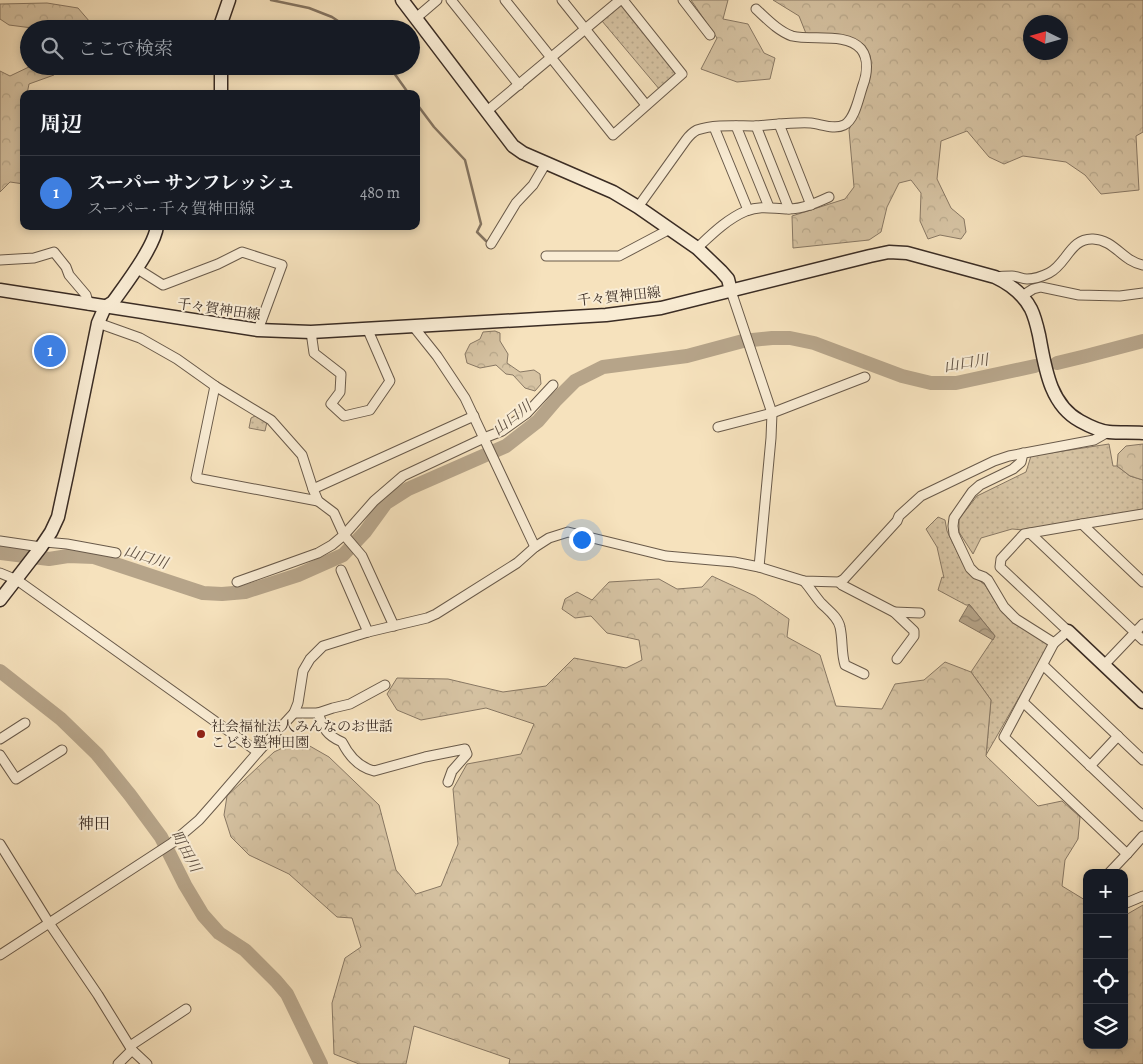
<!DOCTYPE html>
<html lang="ja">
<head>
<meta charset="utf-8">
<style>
	body { margin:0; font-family:Alegreya,"Noto Serif JP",serif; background:#242831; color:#f1f3f6 }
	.controls { position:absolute; right:15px; bottom:15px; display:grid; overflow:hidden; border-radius:10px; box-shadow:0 2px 8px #0003 }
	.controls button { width:45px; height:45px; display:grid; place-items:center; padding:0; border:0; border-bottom:1px solid #363941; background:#171b24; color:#f1f3f6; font:25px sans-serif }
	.compass { position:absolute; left:1023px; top:15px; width:45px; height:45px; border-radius:50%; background:#171b24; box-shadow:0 2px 8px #0003; rotate:275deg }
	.you { position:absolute; left:581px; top:539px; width:18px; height:18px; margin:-12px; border:4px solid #fff; border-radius:50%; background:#1a73e8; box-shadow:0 0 0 8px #1a73e833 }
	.badge { display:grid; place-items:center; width:32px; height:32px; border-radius:50%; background:#d93025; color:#fff; font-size:16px; font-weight:700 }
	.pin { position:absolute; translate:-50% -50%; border:2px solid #fff; box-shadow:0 1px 5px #0006 }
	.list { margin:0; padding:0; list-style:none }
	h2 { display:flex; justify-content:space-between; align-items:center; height:65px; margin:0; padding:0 20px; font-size:21px }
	h2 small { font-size:16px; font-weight:400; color:#9ea1a6 }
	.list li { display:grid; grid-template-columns:32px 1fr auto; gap:15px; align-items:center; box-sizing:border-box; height:75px; padding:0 20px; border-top:1px solid #363941 }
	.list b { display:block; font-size:19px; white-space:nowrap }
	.list p { margin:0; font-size:16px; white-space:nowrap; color:#9ea1a6 }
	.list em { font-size:16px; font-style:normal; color:#9ea1a6 }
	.icon { flex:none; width:28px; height:28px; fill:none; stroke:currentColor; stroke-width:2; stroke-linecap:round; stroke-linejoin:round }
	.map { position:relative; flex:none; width:1143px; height:1064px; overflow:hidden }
	.search { position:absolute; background:#171b24; box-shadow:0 2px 8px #0003; left:20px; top:20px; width:400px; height:55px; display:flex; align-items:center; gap:12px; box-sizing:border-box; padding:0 18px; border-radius:28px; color:#9ea1a6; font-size:19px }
	.panel { position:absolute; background:#171b24; box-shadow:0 2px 8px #0003; left:20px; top:90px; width:400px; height:140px; border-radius:10px }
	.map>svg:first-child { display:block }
	.grass { fill:url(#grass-dots); stroke:#887864 }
	.forest { fill:url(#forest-crowns); stroke:#887864; fill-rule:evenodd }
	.water { fill:url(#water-waves); stroke:#847461 }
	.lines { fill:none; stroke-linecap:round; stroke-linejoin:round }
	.stream { stroke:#847461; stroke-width:2.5 }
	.river { stroke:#b6a489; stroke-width:14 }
	.street-casing { stroke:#695a4a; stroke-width:11 }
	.secondary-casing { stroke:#3a2c24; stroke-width:15 }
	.street { stroke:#f9ecd4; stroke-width:9 }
	.secondary { stroke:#f9ecd4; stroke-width:12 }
	.poi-dot { fill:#8f2418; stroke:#f9ecd4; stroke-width:2 }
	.labels { text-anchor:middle; stroke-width:4; stroke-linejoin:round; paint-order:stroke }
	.street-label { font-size:14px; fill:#3a2c24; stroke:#f9ecd4 }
	.poi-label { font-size:14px; fill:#3a2c24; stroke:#f9ecd4; text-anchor:start }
	.water-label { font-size:15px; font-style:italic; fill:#5f5042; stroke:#f9ecd4 }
	.quarter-label { font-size:16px; fill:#3a2c24; stroke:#f9ecd4 }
</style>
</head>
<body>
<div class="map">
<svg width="1143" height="1064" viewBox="0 0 1143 1064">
	<defs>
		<pattern id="grass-dots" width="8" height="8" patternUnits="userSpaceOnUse" patternTransform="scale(1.25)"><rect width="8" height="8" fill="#d6c3a3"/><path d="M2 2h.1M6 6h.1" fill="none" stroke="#b8a88c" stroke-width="1.8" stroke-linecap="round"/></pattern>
		<pattern id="forest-crowns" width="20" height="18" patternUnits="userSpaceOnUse" patternTransform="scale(1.25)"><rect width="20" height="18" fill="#d6c3a3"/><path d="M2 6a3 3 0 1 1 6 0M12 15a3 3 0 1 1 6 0" fill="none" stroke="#b8a88c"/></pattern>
		<pattern id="water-waves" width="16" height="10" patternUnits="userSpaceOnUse" patternTransform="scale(1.25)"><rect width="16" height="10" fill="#b6a489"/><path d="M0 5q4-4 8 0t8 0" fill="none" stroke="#958670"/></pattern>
	</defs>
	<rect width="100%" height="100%" fill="#f6e2bd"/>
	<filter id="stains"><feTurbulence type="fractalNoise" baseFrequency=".004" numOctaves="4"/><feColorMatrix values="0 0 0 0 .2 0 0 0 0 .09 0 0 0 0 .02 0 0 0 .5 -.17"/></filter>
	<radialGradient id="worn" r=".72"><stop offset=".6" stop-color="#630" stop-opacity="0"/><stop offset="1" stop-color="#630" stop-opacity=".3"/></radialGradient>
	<!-- grass -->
	<g class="grass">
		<path d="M620,4h4l54,69 -18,17 -58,-69z"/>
		<path d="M257,415l10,7 -2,9 -16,-3 2,-10z"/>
		<path d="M1109,444l4,22h4l13,10 13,4v32l-119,18 -12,-1 -31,9 -8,16 -14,-22v-13l18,-23 49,-24 5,-16z"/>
		<path d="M938,517l7,3 2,11 19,39 19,15 13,21 15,15 36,24 -63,110 5,-55 -20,-28 24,-36 -25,-31h-4l-28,-15 4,-13 2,1 -7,-31 -11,-18z"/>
	</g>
	<!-- forest -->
	<g class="forest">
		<path d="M691,0h37l-5,19 25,5 16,29 11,5 -5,21 -33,3 -36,-13 16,-31z"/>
		<path d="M773,0h370v132l-7,4 3,54 -38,4 -16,-19 -19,-13 -43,-6 -19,8 -15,-7 -22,-26 -26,10 -4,38 14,29 13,11 2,13 -5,7 -21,-4 -12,4 -8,-18 1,-28 -10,-13 -12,3 -12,24 -6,25 -12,8 -76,8 -1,-32 53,-17 9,-12 -5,-57 21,-57v-17l-7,-12 -56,-8 -8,-20zM1030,22h30v30h-30z"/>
		<path d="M47,3l31,5 12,14v7h-50l-31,-4 -9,-6v-15z"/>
		<path d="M31,66h31l-8,9 -25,9 -2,10h-3v90l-14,-2 -10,10v-121l10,5z"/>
		<path d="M495,331l5,2v8l8,13 -1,9 13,9 14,-2 6,4 1,10 -6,7 -10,-3 -12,-13 -7,-1 -10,-9 -16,3 -13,-5 -2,-9 5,-10 10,-5 3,-7z"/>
		<path d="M1143,444v36l-13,-4 -13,-10 1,-12 8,-8z"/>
		<path d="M712,576l43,20 34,23 -2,18 33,18 16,51 46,3 13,-25 29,-4 21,-18 26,10 20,28 -5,56 52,50 24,-5 18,16 -2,22 -13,21 -3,26 23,14 2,11v134h37v-129l19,-11v159h-634l1,-5 -96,-33 -8,38h-47l-25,-10 -2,-51 13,-45 16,-11 -9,-29 -15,-1 -48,-43 -40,-19 -18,-18 -7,-22 3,-19 47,-44 19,-9 15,2 21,12 50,48 17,65 20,24 25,-8 17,-42 -5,-55 14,-25 54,-10 13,-30 -48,-16 -65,12 -24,-10 -10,-16 10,-16 51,1 55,13 43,-6 28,-28 52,10 16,-8 -3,-20 -32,-7 -16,-17 -16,2 -13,-9 3,-10 12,-7 15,8 17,-18 50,-3 18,10 25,-2z"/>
	</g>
	<!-- water -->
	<path class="water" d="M969,604l26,32 -2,4 -34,-19z"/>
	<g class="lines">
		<!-- stream -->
		<g class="stream">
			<path d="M271,0l38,8 23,9 18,12"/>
			<path d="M389,66l20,28"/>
			<path d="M416,103l18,24 31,33 16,64 -4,8 9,9"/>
		</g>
		<!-- river -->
		<g class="river">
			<path d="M1057,363l29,-7 57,-15"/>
			<path d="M0,553l49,6 19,-3 26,1 109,36 19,1 23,-2 53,-17 45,-20 22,-23 21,-29 22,-14 98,-43 32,-25 18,-21 19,-19 28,-14 84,-11 56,-15 29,-3h18l24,5 88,33 29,7h25l79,-17"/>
			<path d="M0,671l61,48 36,35 33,41 31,42 24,48 18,30 16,18 26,17 31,31 11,13 34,70"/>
		</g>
		<!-- street casing -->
		<g class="street-casing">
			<g id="street">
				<path d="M451,0l68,85"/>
				<path d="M505,0l108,135 69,-61 -59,-74"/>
				<path d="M562,0l84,105"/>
				<path d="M683,0l27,35"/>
				<path d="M416,18l21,-18"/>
				<path d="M487,111l133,-111"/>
				<path d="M779,124l32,81"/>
				<path d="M736,126l33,81"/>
				<path d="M756,126l33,83"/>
				<path d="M714,127l34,83"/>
				<path d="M638,207l48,-67c3,-4 7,-8 11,-10 18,-6 39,-4 57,-4 19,-1 38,-4 57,-3 10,1 23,7 33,2 11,-5 15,-29 19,-40 4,-11 6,-26 -2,-36 -15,-17 -49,-8 -69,-13 -14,-5 -25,-17 -36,-27"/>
				<path d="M491,244l25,-41 17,-18 13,-22"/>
				<path d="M697,248c15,-14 30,-29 49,-37 16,-6 27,-2 42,-2 15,0 28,-6 41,-12"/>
				<path d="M546,256h73l51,-27"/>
				<path d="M0,260l34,-2 20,-6 12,15 3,8 17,20 3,10"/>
				<path d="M136,268l27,17 55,-21 24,-12 40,13 -24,65"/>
				<path d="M997,277c5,-1 10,-1 15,-1 5,0 10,3 15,3 7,0 16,-3 22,-6 18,-9 21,-35 44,-34 22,1 29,22 50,26"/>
				<path d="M731,291l41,122 -1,25 -12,129"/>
				<path d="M1022,296l11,-7 8,-2 38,8 41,1 23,-3"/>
				<path d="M98,323l42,15 37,21 38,27 56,34 31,35 11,34 5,12 16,12 10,22 18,21 32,70"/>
				<path d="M413,326l24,30 28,42 70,149"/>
				<path d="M311,332l3,21 27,21 -1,18 -9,12 13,12 26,-6 20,-29 -23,-53"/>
				<path d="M215,386l-19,92 122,23"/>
				<path d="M718,427l54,-14 93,-36"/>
				<path d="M1023,453l-2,9 -8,7 -33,16 -8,7 -18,26 -1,8 1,8 16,34 6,6 8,3 4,3 16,27 12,12 38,24"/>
				<path d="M313,489l161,-73"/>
				<path d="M1143,514l-61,10 -58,10 -23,25 -1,8 68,64 -14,12 -50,94 123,117 16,-18"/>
				<path d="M1082,524l61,58"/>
				<path d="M1030,533l113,107"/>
				<path d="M0,541l41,6"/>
				<path d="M45,542l22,2 49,9"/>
				<path d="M341,570l27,62"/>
				<path d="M0,573l17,7 241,172"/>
				<path d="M804,581c6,7 11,15 17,22 7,7 17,14 19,24 3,13 1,26 5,38l19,9"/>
				<path d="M237,582l81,-29 14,-8 12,-10 30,-34 29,-25 81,-38 18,-7 25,-18 26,-28"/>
				<path d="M839,582l3,3 52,27 20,19v5l-17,23"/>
				<path d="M894,612l26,1"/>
				<path d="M1043,665l100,95"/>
				<path d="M1104,665l39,-41"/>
				<path d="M1023,702l120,114"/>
				<path d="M294,713h24c6,16 8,22 24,29 7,14 16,25 32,29l51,-14 40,-8 2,5 -15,17 -4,11"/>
				<path d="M318,713l15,-5 17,-4 35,-19"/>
				<path d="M0,739l25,-16"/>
				<path d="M0,755l16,24 46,-29"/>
				<path d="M1090,766l28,-30"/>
				<path d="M0,844l49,79 49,72 34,55 15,14"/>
				<path d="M1109,873l18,-19"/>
				<path d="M1124,904l19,-8"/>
				<path d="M0,955l172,-112 27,-23 15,-17 44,-51 36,-39 4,-10 5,-32 7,-12 13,-13 45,-14 59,-14 9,-4 81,-51 18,-16 14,-9 19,-6 98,24 68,6 25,5 45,14 35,1 5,-3 53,-58 2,-5 22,-20 73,-35 15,-5 85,-16 14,-8"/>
				<path d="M130,1046l56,-37"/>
				<path d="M118,1064l14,-14"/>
			</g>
		</g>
		<!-- secondary casing -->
		<g class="secondary-casing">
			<g id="secondary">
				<path d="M402,0l111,146 10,7 90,39 25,15 59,41 24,23 7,8 3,12"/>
				<path d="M219,29l10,-29"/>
				<path d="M221,66v28"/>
				<path d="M0,290l258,40 53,2 295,-17 55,-7 209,-52 19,-4 18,1 88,24c15,7 28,17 36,32 4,8 6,17 8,26 6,31 10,69 41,86 9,5 19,10 29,11 11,1 23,0 34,1"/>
				<path d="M0,600l41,-53 10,-15 7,-15 9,-42 31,-152 7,-16 8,-5c12,-17 42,-56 44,-76"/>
				<path d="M1068,631l75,71"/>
			</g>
		</g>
		<!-- street -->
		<use href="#street" class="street"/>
		<!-- secondary -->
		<use href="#secondary" class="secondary"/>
	</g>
	<!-- markers -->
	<circle class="poi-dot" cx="201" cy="734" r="5"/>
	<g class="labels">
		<!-- street labels -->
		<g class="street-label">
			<text transform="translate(619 296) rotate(-6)" y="5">千々賀神田線</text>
			<text transform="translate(219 309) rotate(8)" y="5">千々賀神田線</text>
		</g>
		<!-- poi labels -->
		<g class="poi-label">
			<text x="211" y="731">社会福祉法人みんなのお世話<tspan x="211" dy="16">こども塾神田園</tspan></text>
		</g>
		<!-- water labels -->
		<g class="water-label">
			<text transform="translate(966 363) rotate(-9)" y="5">山口川</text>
			<text transform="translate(512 418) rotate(-38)" y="5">山口川</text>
			<text transform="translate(146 557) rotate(18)" y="5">山口川</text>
			<text transform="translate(186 851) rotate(61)" y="5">町田川</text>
		</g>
		<!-- quarter labels -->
		<g class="quarter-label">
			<text x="94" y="829">神田</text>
		</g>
	</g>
	<rect width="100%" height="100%" filter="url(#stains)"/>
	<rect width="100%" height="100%" fill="url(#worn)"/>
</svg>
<div class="controls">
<button>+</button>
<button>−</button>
<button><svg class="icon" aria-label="locate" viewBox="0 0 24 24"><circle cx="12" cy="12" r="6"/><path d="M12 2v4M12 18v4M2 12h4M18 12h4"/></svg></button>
<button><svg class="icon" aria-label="layers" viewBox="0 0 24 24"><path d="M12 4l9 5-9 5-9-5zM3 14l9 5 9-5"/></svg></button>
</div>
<svg class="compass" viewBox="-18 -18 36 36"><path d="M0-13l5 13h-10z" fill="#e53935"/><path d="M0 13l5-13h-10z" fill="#9ea1a6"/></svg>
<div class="you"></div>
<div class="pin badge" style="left:50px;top:351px;background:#3f7fe0">1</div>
<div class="search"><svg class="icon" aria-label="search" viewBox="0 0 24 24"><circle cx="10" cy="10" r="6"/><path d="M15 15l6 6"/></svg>ここで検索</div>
<section class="panel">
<h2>周辺<small></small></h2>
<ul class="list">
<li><span class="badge" style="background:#3f7fe0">1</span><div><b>スーパー サンフレッシュ</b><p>スーパー · 千々賀神田線</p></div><em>480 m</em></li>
</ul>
</section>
</div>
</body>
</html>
